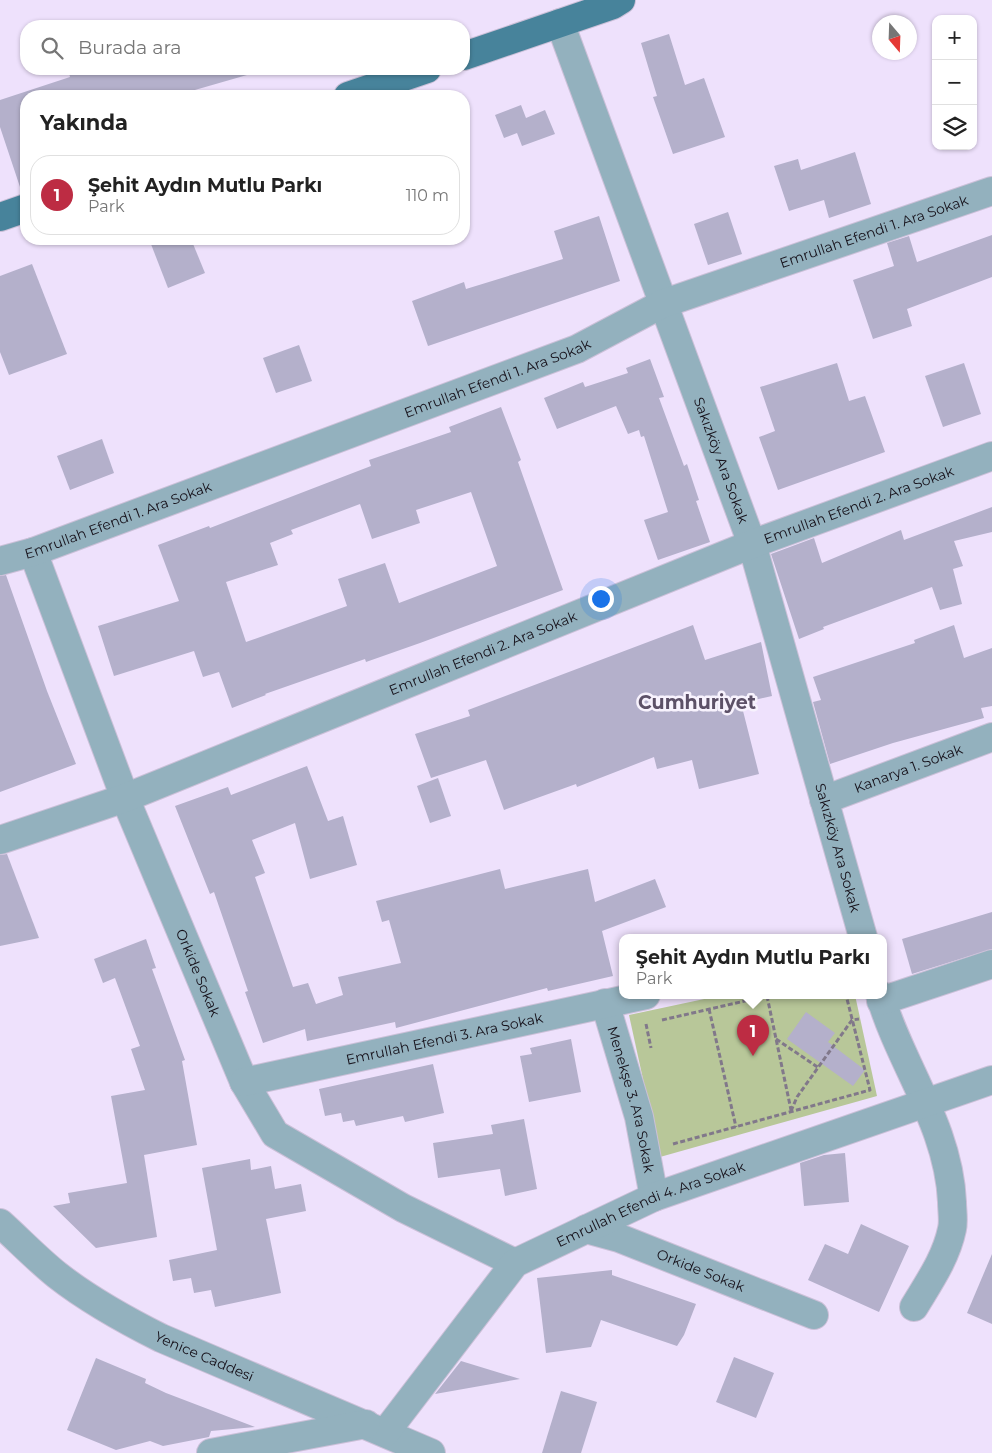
<!DOCTYPE html>
<html lang="tr">
<head>
<meta charset="utf-8">
<style>
	body { margin:0; font-family:Montserrat,sans-serif; background:#f2f2f2; color:#222 }
	.controls { position:absolute; right:15px; top:15px; display:grid; overflow:hidden; border-radius:10px; box-shadow:0 1px 4px #0004 }
	.controls button { width:45px; height:45px; display:grid; place-items:center; padding:0; border:0; border-bottom:1px solid #e0e0e0; background:#fff; color:#222; font:25px sans-serif }
	.compass { position:absolute; left:872px; top:15px; width:45px; height:45px; border-radius:50%; background:#fff; box-shadow:0 1px 4px #0004; rotate:161deg }
	.you { position:absolute; left:600px; top:598px; width:18px; height:18px; margin:-12px; border:4px solid #fff; border-radius:50%; background:#1a73e8; box-shadow:0 0 0 8px #1a73e833 }
	.badge { display:grid; place-items:center; width:32px; height:32px; border-radius:50%; background:#bd2c43; color:#fff; font-size:16px; font-weight:700 }
	.pin { position:absolute; translate:-50% -41px; filter:drop-shadow(0 1px 2px #0008) }
	.pin::after { content:''; position:absolute; top:26px; width:18px; height:15px; background:inherit; clip-path:polygon(0 0,100% 0,50% 100%) }
	.popup { position:absolute; left:619px; top:934px; width:268px; height:65px; box-sizing:border-box; display:grid; place-content:center; border-radius:10px; background:#fff; filter:drop-shadow(0 1px 4px #0005); font-size:16px; white-space:nowrap; color:#767676 }
	.popup b { font-size:19px; color:#222 }
	.popup::after { content:''; position:absolute; left:50%; top:100%; margin-left:-10px; border:10px solid transparent; border-top-color:#fff }
	.list { margin:0; padding:0; list-style:none }
	h2 { display:flex; justify-content:space-between; align-items:center; height:65px; margin:0; padding:0 20px; font-size:21px }
	h2 small { font-size:16px; font-weight:400; color:#767676 }
	.list li { display:grid; grid-template-columns:32px 1fr auto; gap:15px; align-items:center; box-sizing:border-box; height:80px; margin:0 10px 10px; padding:0 10px; border:1px solid #e0e0e0; border-radius:20px }
	.list b { display:block; font-size:19px; white-space:nowrap }
	.list p { margin:0; font-size:16px; white-space:nowrap; color:#767676 }
	.list em { font-size:16px; font-style:normal; color:#767676 }
	.icon { flex:none; width:28px; height:28px; fill:none; stroke:currentColor; stroke-width:2; stroke-linecap:round; stroke-linejoin:round }
	.map { position:relative; flex:none; width:992px; height:1453px; overflow:hidden }
	.search { position:absolute; background:#fff; box-shadow:0 1px 4px #0004; left:20px; top:20px; width:450px; height:55px; display:flex; align-items:center; gap:12px; box-sizing:border-box; padding:0 18px; border-radius:20px; color:#767676; font-size:19px }
	.panel { position:absolute; background:#fff; box-shadow:0 1px 4px #0004; left:20px; top:90px; width:450px; height:155px; border-radius:20px }
	.map>svg:first-child { display:block }
	.green { fill:#b8c799 }
	.building { fill:#b4b0cb; fill-rule:evenodd }
	.lines { fill:none; stroke-linecap:round; stroke-linejoin:round }
	.minor-casing { stroke:#cbc0d8; stroke-width:30 }
	.major-casing { stroke:#cbc0d8; stroke-width:30 }
	.path { stroke:#81788a; stroke-width:3; stroke-dasharray:5 2.5; stroke-linecap:butt }
	.minor { stroke:#93b1be; stroke-width:28 }
	.major { stroke:#47839b; stroke-width:28 }
	.labels { text-anchor:middle; stroke-width:5; stroke-linejoin:round; paint-order:stroke }
	.street-label { font-size:14px; fill:#16111a; stroke:#f7f2fd }
	.district-label { font-size:19px; font-weight:bold; fill:#5c5067; stroke:#f7f2fd }
</style>
</head>
<body>
<div class="map">
<svg width="992" height="1453" viewBox="0 0 992 1453">
	<rect width="100%" height="100%" fill="#eee1fc"/>
	<!-- green -->
	<path class="green" d="M723,995h132l22,101 -217,61 -31,-142z"/>
	<!-- building -->
	<g class="building">
		<path d="M669,34l16,51 19,-7 21,59 -52,17 -20,-57 4,-1 -16,-53z"/>
		<path d="M68,69h178l1,6 -73,21h-148v97h-4l-22,-66v-27l70,-23z"/>
		<path d="M521,105l5,13 19,-8 10,24 -33,12 -5,-13 -13,5 -9,-23z"/>
		<path d="M855,152l16,52 -42,14 -5,-18 -35,11 -15,-45 24,-7 3,11z"/>
		<path d="M728,212l14,42 -34,11 -14,-41z"/>
		<path d="M599,216l21,65 -192,65 -16,-45 52,-19 2,7 97,-30 -9,-28z"/>
		<path d="M992,235v42l-85,32 5,17 -39,13 -20,-59 41,-14 -7,-23 22,-7 8,26z"/>
		<path d="M149,239h42l14,34 -37,15z"/>
		<path d="M32,264l35,90 -58,21 -9,-23v-76z"/>
		<path d="M299,345l13,36 -36,12 -13,-35z"/>
		<path d="M650,359l14,38 -5,1 25,68 3,-2 12,36 -3,1 14,41 -52,18 -14,-40 24,-8 -24,-76 -3,1 -2,-7 -11,4 -12,-28 -59,23 -13,-31 39,-16 2,5 43,-14 -2,-5z"/>
		<path d="M837,363l12,38 16,-5 20,56 -107,38 -19,-53 16,-6 -15,-44z"/>
		<path d="M964,363l17,51 -38,13 -18,-51z"/>
		<path d="M501,407l20,53 -3,2 45,128 -143,53 -54,19 -1,-3 -100,35 1,1 -34,13 -13,-36 -16,5 -9,-26 -80,25 -16,-50 81,-25 -21,-56 51,-19 1,2 161,-62 -2,-6 82,-28 -2,-5zM471,492l26,74 -98,37 -14,-40 -47,16 9,27 -101,36 -20,-60 52,-17 -8,-22 23,-9 -2,-4 69,-26 12,35 48,-16 -4,-13z"/>
		<path d="M102,439l12,34 -44,17 -13,-34z"/>
		<path d="M992,507v25l-38,9 9,25 -10,3 9,35 -22,6 -8,-23 -109,40 1,2 -25,10 -28,-85 43,-16 8,25 79,-33 3,10z"/>
		<path d="M6,575l41,116 29,73 -76,28v-216z"/>
		<path d="M693,625l12,35 56,-18 11,54 -31,7 18,71 -60,15 -7,-29 -35,9 -3,-12 -77,30 -1,-3 -72,26 -18,-50 -55,18 -16,-44 55,-18 -2,-6z"/>
		<path d="M954,625l10,33 28,-10v58l-11,2 3,10 -91,25 -63,21 -17,-62 8,-2 -8,-23 102,-34 -1,-3z"/>
		<path d="M307,766l21,55 15,-5 14,49 -47,14 -15,-56 -43,17 13,33 -10,4 38,110 15,-4 8,21 27,-9 -5,-18 63,-14 -12,-43 -7,2 -6,-21 124,-32 5,20 83,-20 7,33 60,-23 11,28 -64,24 11,45 -65,15 -1,-3 -151,40 -1,-6 -88,19 -2,-12 -42,14 -18,-51 3,-1 -34,-99 -4,2 -35,-88 53,-19 3,8z"/>
		<path d="M438,778l13,38 -21,7 -13,-37z"/>
		<path d="M7,854l32,84 -39,8v-91z"/>
		<path d="M992,912v37l-80,25 -10,-35z"/>
		<path d="M146,939l10,29 -4,1 33,91 -3,1 15,84 -53,10 13,82 -61,11 -43,-42 17,-3 -2,-10 59,-10 -16,-87 34,-6 -14,-41 9,-3 -25,-68 -12,5 -9,-24z"/>
		<path d="M806,1012l29,21 -7,9 37,28 -12,16 -66,-47z"/>
		<path d="M571,1039l10,53 -52,10 -9,-46 12,-2 -2,-6z"/>
		<path d="M433,1064l11,49 -39,9 -2,-6 -47,10 -2,-6 -11,2 -2,-9 -16,3 -6,-27z"/>
		<path d="M524,1119l13,70 -32,7 -5,-27 -62,9 -5,-35 60,-9 -2,-9z"/>
		<path d="M845,1153l4,49 -45,4 -4,-43 24,-8z"/>
		<path d="M250,1159l1,11 20,-4 4,23 26,-5 5,27 -40,8 15,74 -66,14 -4,-17 -17,3 -3,-15 -18,3 -4,-21 48,-10 -15,-82z"/>
		<path d="M861,1224l48,22 -30,66 -71,-32 17,-36 23,10z"/>
		<path d="M992,1254v70l-25,-11z"/>
		<path d="M612,1270v5l84,29 -12,31 -7,11 -76,-26 -10,27 -45,6 -9,-75z"/>
		<path d="M734,1357l40,16 -18,45 -40,-16z"/>
		<path d="M96,1358l50,21 -1,4 21,10 89,34 -44,4 -2,6 -46,9 -13,-5 -34,9 -49,-20z"/>
		<path d="M461,1361l59,18 -85,15z"/>
		<path d="M561,1391l36,11 -16,51h-39z"/>
	</g>
	<g class="lines">
		<!-- minor casing -->
		<g class="minor-casing">
			<g id="minor">
				<path id="s1" d="M560,23l192,521 111,393"/>
				<path id="s2" d="M33,552l92,246 119,284 31,52 128,74 112,55"/>
				<path id="s3" d="M0,561l33,-9 544,-203 85,-45 330,-113"/>
				<path id="s4" d="M824,800l168,-63"/>
				<path id="s5" d="M0,840l125,-42 627,-254 240,-88"/>
				<path d="M880,995c20,69 69,131 72,207 0,9 2,19 0,27 -6,29 -23,53 -38,78"/>
				<path d="M881,1001l111,-37"/>
				<path id="s6" d="M605,1003l34,114 15,80"/>
				<path id="s7" d="M244,1082l402,-87"/>
				<path id="s8" d="M0,1223c19,17 37,36 57,52 32,25 68,45 104,63l270,115"/>
				<path id="s9" d="M586,1229l33,9 195,77"/>
				<path id="s10" d="M385,1433l130,-170 139,-66 338,-117"/>
				<path d="M211,1453l155,-29"/>
			</g>
		</g>
		<!-- major casing -->
		<g class="major-casing">
			<g id="major">
				<path d="M464,56l149,-51 8,-5"/>
				<path d="M348,96l79,-27"/>
				<path d="M0,217l26,-9"/>
			</g>
		</g>
		<!-- path -->
		<g class="path">
			<path d="M767,996l24,114"/>
			<path d="M709,1009l27,118"/>
			<path d="M662,1020l109,-25"/>
			<path d="M646,1024l5,24"/>
			<path d="M776,1039l43,29"/>
			<path d="M791,1111l6,-14 55,-77 7,-1"/>
			<path d="M673,1144l197,-54 -24,-95"/>
		</g>
		<!-- minor -->
		<use href="#minor" class="minor"/>
		<!-- major -->
		<use href="#major" class="major"/>
	</g>
	<g class="labels">
		<!-- street labels -->
		<g class="street-label">
			<text dy="5" stroke="none"><textPath href="#s3" startOffset="935">Emrullah Efendi 1. Ara Sokak</textPath></text>
			<text dy="5" stroke="none"><textPath href="#s3" startOffset="530">Emrullah Efendi 1. Ara Sokak</textPath></text>
			<text dy="5" stroke="none"><textPath href="#s1" startOffset="466">Sakızköy Ara Sokak</textPath></text>
			<text dy="5" stroke="none"><textPath href="#s5" startOffset="922">Emrullah Efendi 2. Ara Sokak</textPath></text>
			<text dy="5" stroke="none"><textPath href="#s3" startOffset="125">Emrullah Efendi 1. Ara Sokak</textPath></text>
			<text dy="5" stroke="none"><textPath href="#s5" startOffset="518">Emrullah Efendi 2. Ara Sokak</textPath></text>
			<text dy="5" stroke="none"><textPath href="#s4" startOffset="90">Kanarya 1. Sokak</textPath></text>
			<text dy="5" stroke="none"><textPath href="#s1" startOffset="871">Sakızköy Ara Sokak</textPath></text>
			<text dy="5" stroke="none"><textPath href="#s2" startOffset="452">Orkide Sokak</textPath></text>
			<text dy="5" stroke="none"><textPath href="#s7" startOffset="205">Emrullah Efendi 3. Ara Sokak</textPath></text>
			<text dy="5" stroke="none"><textPath href="#s6" startOffset="100">Menekşe 3. Ara Sokak</textPath></text>
			<text dy="5" stroke="none"><textPath href="#s10" startOffset="362">Emrullah Efendi 4. Ara Sokak</textPath></text>
			<text dy="5" stroke="none"><textPath href="#s9" startOffset="122">Orkide Sokak</textPath></text>
			<text dy="5" stroke="none"><textPath href="#s8" startOffset="246">Yenice Caddesi</textPath></text>
		</g>
		<!-- district labels -->
		<g class="district-label">
			<text x="697" y="709">Cumhuriyet</text>
		</g>
	</g>
</svg>
<div class="controls">
<button>+</button>
<button>−</button>
<button><svg class="icon" aria-label="layers" viewBox="0 0 24 24"><path d="M12 4l9 5-9 5-9-5zM3 14l9 5 9-5"/></svg></button>
</div>
<svg class="compass" viewBox="-18 -18 36 36"><path d="M0-13l5 13h-10z" fill="#e53935"/><path d="M0 13l5-13h-10z" fill="#767676"/></svg>
<div class="you"></div>
<div class="pin badge" style="left:753px;top:1056px">1</div>
<div class="popup"><b>Şehit Aydın Mutlu Parkı</b>Park</div>
<div class="search"><svg class="icon" aria-label="search" viewBox="0 0 24 24"><circle cx="10" cy="10" r="6"/><path d="M15 15l6 6"/></svg>Burada ara</div>
<section class="panel">
<h2>Yakında<small></small></h2>
<ul class="list">
<li><span class="badge">1</span><div><b>Şehit Aydın Mutlu Parkı</b><p>Park</p></div><em>110 m</em></li>
</ul>
</section>
</div>
</body>
</html>
